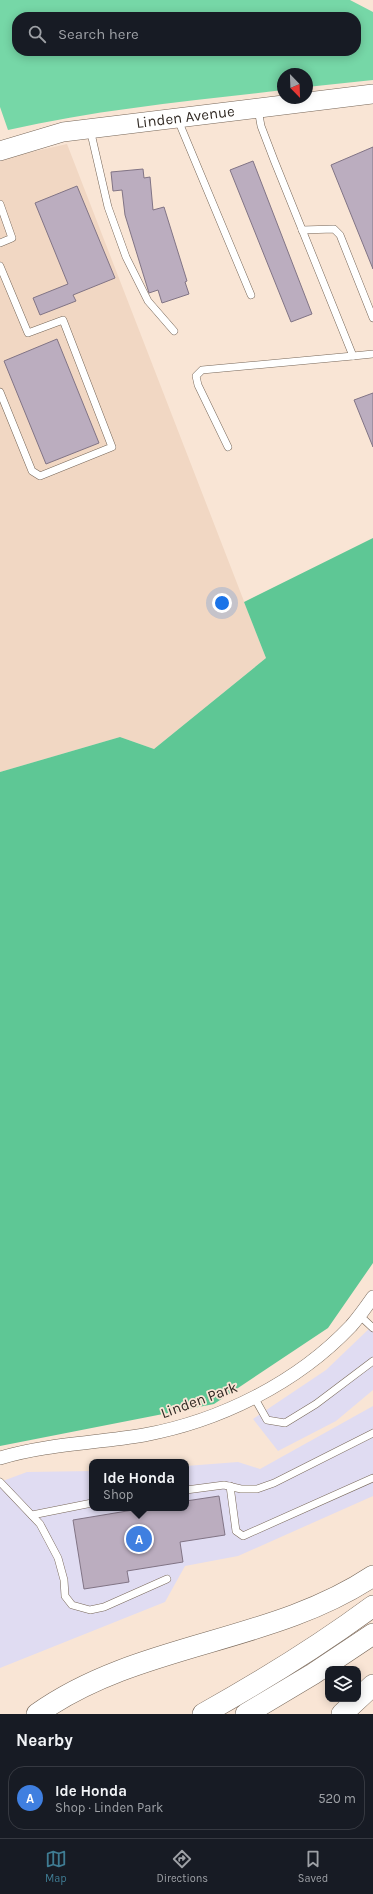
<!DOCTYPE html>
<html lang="en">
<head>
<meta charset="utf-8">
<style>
	body { margin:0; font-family:Karla,sans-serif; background:#242831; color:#f1f3f6 }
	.controls { position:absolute; right:12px; bottom:12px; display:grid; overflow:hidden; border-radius:8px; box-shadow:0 2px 10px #0003 }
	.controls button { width:36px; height:36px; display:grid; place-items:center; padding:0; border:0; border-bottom:1px solid #363941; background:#171b24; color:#f1f3f6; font:20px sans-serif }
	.compass { position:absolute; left:277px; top:68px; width:36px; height:36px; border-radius:50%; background:#171b24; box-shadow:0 2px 10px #0003; rotate:157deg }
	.you { position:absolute; left:222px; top:603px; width:14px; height:14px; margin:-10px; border:3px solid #fff; border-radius:50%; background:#1a73e8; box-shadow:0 0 0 6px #1a73e833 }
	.badge { display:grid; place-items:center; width:26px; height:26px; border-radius:50%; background:#3f7c93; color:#fff; font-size:13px; font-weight:700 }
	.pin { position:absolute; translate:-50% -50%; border:2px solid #fff; box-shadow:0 1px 4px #0006 }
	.popup { position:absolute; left:89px; top:1459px; width:100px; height:52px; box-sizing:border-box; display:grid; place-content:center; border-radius:8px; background:#171b24; filter:drop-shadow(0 1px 3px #0005); font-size:13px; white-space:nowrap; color:#9ea1a6 }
	.popup b { font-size:15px; color:#f1f3f6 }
	.popup::after { content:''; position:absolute; left:50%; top:100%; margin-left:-8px; border:8px solid transparent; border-top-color:#171b24 }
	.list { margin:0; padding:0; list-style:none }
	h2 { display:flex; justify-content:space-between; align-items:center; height:52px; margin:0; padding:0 16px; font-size:17px }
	h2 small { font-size:13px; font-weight:400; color:#9ea1a6 }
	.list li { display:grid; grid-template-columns:26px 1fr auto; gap:12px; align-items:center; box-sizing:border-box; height:64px; margin:0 8px 8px; padding:0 8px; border:1px solid #363941; border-radius:16px }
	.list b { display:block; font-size:15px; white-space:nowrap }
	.list p { margin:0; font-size:13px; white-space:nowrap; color:#9ea1a6 }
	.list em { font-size:13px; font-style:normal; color:#9ea1a6 }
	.icon { flex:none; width:22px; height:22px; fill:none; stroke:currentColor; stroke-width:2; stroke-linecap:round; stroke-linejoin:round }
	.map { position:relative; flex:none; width:373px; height:1714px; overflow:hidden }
	.search { position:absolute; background:#171b24; box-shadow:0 2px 10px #0003; left:12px; right:12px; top:12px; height:44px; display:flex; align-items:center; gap:10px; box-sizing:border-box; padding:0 14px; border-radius:16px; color:#9ea1a6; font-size:15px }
	.sheet { height:124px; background:#171b24 }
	nav { display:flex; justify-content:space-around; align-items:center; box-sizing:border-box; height:56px; border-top:1px solid #363941; background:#171b24; font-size:11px; color:#9ea1a6 }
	nav a { display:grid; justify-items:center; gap:2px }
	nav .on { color:#3f7c93 }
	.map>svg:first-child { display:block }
	.commercial { fill:#e0dcf2 }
	.built { fill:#f1d7c3 }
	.green { fill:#76d7a7; fill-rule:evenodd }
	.forest { fill:#5ec795 }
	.building { fill:#bbadbf; stroke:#817485 }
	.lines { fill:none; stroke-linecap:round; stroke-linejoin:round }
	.lane-casing { stroke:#776759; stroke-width:8 }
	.street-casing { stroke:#776759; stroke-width:14 }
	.secondary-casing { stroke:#776759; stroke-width:20 }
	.primary-casing { stroke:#776759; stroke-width:22 }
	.lane { stroke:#fff; stroke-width:7 }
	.street { stroke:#fff; stroke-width:13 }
	.secondary { stroke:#fff; stroke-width:19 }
	.primary { stroke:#fff; stroke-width:21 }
	.labels { text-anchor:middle; stroke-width:3.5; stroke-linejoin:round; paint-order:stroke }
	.street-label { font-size:15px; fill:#322b25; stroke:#f9e5d5 }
</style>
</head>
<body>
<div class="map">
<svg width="373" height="1714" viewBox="0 0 373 1714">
	<rect width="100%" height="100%" fill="#f9e5d5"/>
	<!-- commercial -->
	<g class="commercial">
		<path d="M373,1325v65l-37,31 -58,30 -25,-32 73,-49z"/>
		<path d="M373,1406v90l-135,60 -53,10 -20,36 -165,66v-186l27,-10 65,-1v37h94v-42l52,-4 22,7z"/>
	</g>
	<!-- built -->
	<path class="built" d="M67,144l199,514 -112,91 -34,-12 -120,35v-613z"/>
	<!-- green -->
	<path class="green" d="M0,0h350l23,12v68l-66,7v-13h-24v16c-92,11 -184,19 -275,40l-8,-23zM17,17h339v34h-339z"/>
	<!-- forest -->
	<path class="forest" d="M373,538v725l-45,65 -114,76 -214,42v-674l120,-35 34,12 112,-91 -22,-56z"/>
	<!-- building -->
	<g class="building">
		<path d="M373,147v122l-42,-104z"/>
		<path d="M253,161l59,153 -21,8 -61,-152z"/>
		<path d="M143,169l1,9 6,-1 3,33 11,-3 23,74 -2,1 4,12 -27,9 -4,-13 -9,3 -24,-78 -3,-25 -9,1 -2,-19z"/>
		<path d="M77,186l38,92 -42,17 3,6 -36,14 -7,-17 35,-14 -33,-81z"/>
		<path d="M57,339l42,104 -53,21 -42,-103z"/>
		<path d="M373,393v54l-19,-47z"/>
		<path d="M219,1496l6,39 -45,7 3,20 -56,9 2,11 -45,7 -11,-69 72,-12h41v-7z"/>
	</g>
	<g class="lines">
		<!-- lane casing -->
		<g class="lane-casing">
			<g id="lane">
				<path d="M258,109l3,17 13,34 79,196 20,-2"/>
				<path d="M178,120l73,175"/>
				<path d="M90,129l18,78 18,50 22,44 26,30"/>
				<path d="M0,204l12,34 -12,5"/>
				<path d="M302,230l32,-1 6,6 33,83"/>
				<path d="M0,266l28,67 35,-13 49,127 -72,29 -8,-5 -32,-79"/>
				<path d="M228,447l-30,-62 -2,-9 6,-6 151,-14"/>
				<path d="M359,1315l14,13"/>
				<path d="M254,1397l13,23 18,3 31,-19 57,-43"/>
				<path d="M0,1482l40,42 18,34 6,22 1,16 7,9 18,5 14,-3 63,-28"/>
				<path d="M230,1486l6,45 7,5 130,-58"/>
				<path d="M186,1490l38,-5 17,4h16l17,-6 99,-50"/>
				<path d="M32,1515l60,-12"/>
			</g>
		</g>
		<!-- street casing -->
		<g class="street-casing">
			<path id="street" d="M0,1458c46,-14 97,-15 144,-23 76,-14 153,-52 207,-109 8,-9 15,-19 22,-29"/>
		</g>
		<!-- secondary casing -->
		<g class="secondary-casing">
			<g id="secondary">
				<path id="s1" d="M0,151l63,-19 310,-38"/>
			</g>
		</g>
		<!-- primary casing -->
		<g class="primary-casing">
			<g id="primary">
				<path d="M37,1714c101,-72 234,-70 336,-138"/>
				<path d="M203,1714c59,-33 116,-68 170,-108"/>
				<path d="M246,1714l67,-40 60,-40"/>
				<path d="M342,1714l31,-29"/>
			</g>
		</g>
		<!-- lane -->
		<use href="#lane" class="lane"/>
		<!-- street -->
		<use href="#street" class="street"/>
		<!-- secondary -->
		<use href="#secondary" class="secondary"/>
		<!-- primary -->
		<use href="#primary" class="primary"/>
	</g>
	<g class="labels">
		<!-- street labels -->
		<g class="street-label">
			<text dy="5" stroke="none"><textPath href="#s1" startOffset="189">Linden Avenue</textPath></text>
			<text transform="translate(199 1400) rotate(-20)" y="5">Linden Park</text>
		</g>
	</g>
</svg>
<div class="controls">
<button><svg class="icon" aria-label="layers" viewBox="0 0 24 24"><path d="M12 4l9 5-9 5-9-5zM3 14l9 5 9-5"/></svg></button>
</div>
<svg class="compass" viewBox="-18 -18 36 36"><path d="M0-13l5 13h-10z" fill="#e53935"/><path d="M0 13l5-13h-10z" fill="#9ea1a6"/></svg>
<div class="you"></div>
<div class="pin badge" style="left:139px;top:1539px;background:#3f7fe0">A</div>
<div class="popup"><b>Ide Honda</b>Shop</div>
<div class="search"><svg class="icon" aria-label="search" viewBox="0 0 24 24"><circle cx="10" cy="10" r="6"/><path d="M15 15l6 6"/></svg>Search here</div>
</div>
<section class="sheet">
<h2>Nearby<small></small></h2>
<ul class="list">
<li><span class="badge" style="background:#3f7fe0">A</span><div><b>Ide Honda</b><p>Shop · Linden Park</p></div><em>520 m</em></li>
</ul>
</section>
<nav>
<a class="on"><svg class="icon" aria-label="map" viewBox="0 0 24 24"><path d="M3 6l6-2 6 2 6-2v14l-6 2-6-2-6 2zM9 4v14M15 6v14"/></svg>Map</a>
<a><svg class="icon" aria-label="directions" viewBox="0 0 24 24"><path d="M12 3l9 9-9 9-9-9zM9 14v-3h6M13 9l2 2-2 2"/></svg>Directions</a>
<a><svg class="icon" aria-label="saved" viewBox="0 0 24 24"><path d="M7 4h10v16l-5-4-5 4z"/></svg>Saved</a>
</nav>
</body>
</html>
